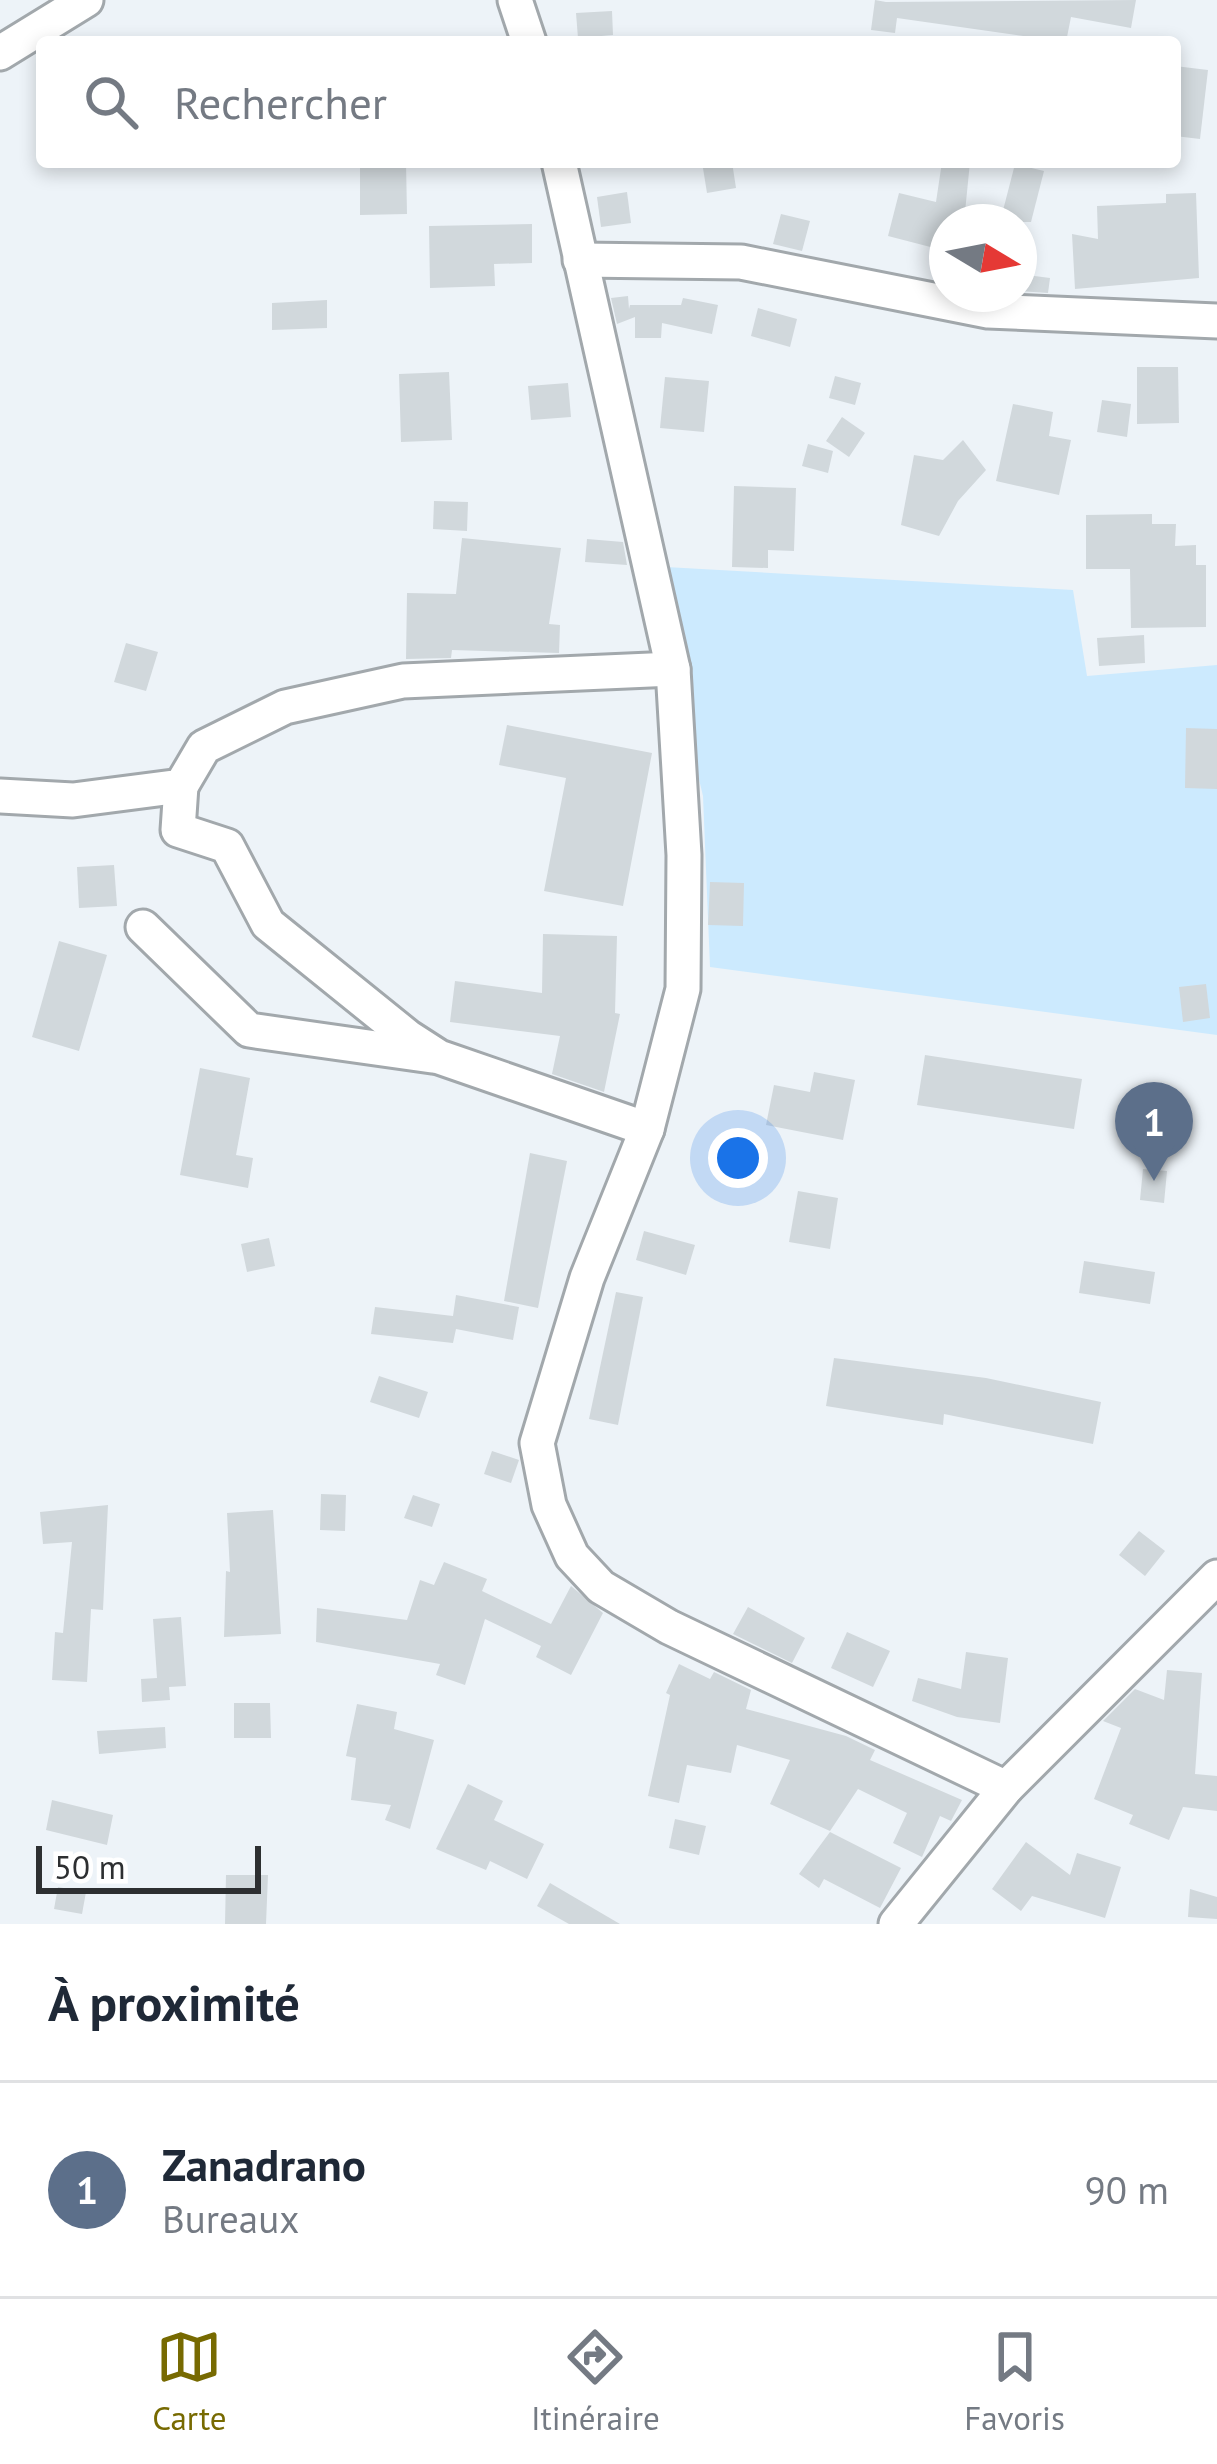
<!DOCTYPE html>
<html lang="fr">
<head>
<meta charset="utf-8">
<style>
	body { margin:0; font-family:"PT Sans",sans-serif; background:#f2f2f3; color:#1f2937 }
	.compass { position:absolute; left:929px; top:204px; width:108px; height:108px; border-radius:50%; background:#fff; box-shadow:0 6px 18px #0003; rotate:100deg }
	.scale { position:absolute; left:36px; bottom:30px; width:225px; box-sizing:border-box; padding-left:12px; border:6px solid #2d2f31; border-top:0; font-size:33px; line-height:42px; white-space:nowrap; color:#2d2f31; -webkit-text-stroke:9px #fff; paint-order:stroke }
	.you { position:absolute; left:738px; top:1158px; width:42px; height:42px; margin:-30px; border:9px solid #fff; border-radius:50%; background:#1a73e8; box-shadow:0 0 0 18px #1a73e833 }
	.badge { display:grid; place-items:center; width:78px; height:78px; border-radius:50%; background:#776a01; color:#fff; font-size:39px; font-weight:700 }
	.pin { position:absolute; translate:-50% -99px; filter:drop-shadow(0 3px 6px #0008) }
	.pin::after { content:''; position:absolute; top:63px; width:42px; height:36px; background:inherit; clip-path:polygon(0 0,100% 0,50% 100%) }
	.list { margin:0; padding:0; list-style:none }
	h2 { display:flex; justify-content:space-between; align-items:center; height:156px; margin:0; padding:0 48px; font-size:51px }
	h2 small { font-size:39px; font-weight:400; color:#747a83 }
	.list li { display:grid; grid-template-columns:78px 1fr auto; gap:36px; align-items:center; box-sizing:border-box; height:216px; padding:0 48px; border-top:3px solid #e0e1e3 }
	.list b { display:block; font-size:45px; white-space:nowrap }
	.list p { margin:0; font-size:39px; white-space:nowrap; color:#747a83 }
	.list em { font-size:39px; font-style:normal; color:#747a83 }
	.icon { flex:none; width:66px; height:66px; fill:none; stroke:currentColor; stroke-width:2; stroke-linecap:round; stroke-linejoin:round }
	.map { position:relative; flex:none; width:1217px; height:1924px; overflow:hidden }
	.search { position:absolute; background:#fff; box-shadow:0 6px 18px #0003; left:36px; right:36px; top:36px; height:132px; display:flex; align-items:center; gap:30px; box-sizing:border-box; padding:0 42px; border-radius:12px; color:#747a83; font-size:45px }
	.sheet { height:372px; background:#fff }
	nav { display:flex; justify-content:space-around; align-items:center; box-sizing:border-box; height:168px; border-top:3px solid #e0e1e3; background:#fff; font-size:33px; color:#747a83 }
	nav a { display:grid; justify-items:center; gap:6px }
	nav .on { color:#776a01 }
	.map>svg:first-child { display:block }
	.green { fill:#cceafe }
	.building { fill:#d1d8dc }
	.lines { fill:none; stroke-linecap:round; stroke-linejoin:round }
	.street-casing { stroke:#a2a8ac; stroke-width:39 }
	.street { stroke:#fff; stroke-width:33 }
</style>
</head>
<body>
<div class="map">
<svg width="1217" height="1924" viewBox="0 0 1217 1924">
	<rect width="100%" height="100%" fill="#edf3f8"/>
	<!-- green -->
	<path class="green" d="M648,566l425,24 14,86 130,-11v370l-507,-68 -7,-171z"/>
	<!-- building -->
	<g class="building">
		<path d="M875,0l11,2 250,-2 -5,28 -60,-11 -5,25 -169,-24 -2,15 -24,-3z"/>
		<path d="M612,11l1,24 -35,3 -2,-25z"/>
		<path d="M1175,66l33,4 -8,69 -25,-3z"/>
		<path d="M360,162h46l1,52 -47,1z"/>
		<path d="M702,162h30l4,26 -29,5z"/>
		<path d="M942,162h28l-6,60h-17l-5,28 -54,-14 11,-43 37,9z"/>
		<path d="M1015,164l29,7 -13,51h-31z"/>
		<path d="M627,192l4,31 -30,4 -4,-30z"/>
		<path d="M1196,193l3,85 -124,11 -3,-55 26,5 -1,-33 69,-3v-9z"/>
		<path d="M781,214l29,7 -8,30 -29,-7z"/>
		<path d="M532,224v39l-38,1 1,22 -65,2 -1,-62z"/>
		<path d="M1019,274l31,4 -2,15 -29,-2z"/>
		<path d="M628,296l1,13 1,-4h51l2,-7 35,7 -6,29 -50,-11 -1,15h-26v-21l-18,7 -6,-26z"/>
		<path d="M327,300v28l-55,2v-27z"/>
		<path d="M758,308l39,11 -7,28 -39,-11z"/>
		<path d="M1137,367h41l1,56 -42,1z"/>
		<path d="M449,372l3,68 -51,2 -2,-68z"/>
		<path d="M835,376l26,7 -6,22 -26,-7z"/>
		<path d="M665,377l44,4 -5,51 -44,-4z"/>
		<path d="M568,383l3,34 -40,3 -3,-34z"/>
		<path d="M1102,400l29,4 -4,33 -30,-5z"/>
		<path d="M1013,404l40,8 -4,24 22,4 -12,55 -63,-14z"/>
		<path d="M842,417l23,16 -16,24 -23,-16z"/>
		<path d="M963,440l23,30 -28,31 -19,35 -38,-11 13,-70 29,5z"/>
		<path d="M808,444l25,7 -5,22 -26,-7z"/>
		<path d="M734,486l62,2 -2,63 -26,-1v18l-36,-1z"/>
		<path d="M434,501l34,1 -1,29 -34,-2z"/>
		<path d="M1152,514v10h24l-1,22 21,-1v20h10v62l-75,1 -1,-59h-44v-54z"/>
		<path d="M462,538l99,10 -12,76 11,1 -1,28 -107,-3 -1,8 -45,1 1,-66 49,1z"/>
		<path d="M587,539l36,3 4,23 -42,-3z"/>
		<path d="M1144,635l1,28 -46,3 -2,-28z"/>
		<path d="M126,643l32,9 -12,39 -32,-9z"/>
		<path d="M507,725l145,28 -29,153 -79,-15 22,-113 -67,-13z"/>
		<path d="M1186,728l31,1v60l-32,-1z"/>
		<path d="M114,865l3,41 -38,2 -2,-41z"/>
		<path d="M710,882l34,1 -1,43 -35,-1z"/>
		<path d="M543,934l74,2 -2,77 5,1 -16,78 -52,-18 8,-38 -110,-14 5,-41 87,12z"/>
		<path d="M59,941l48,14 -28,96 -47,-14z"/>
		<path d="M1206,984l4,34 -27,4 -4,-35z"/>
		<path d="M925,1055l157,24 -8,50 -157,-24z"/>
		<path d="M200,1068l50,10 -14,77 17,3 -5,30 -68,-13z"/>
		<path d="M814,1072l41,8 -12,60 -77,-15 8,-40 36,7z"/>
		<path d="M530,1153l37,8 -29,147 -34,-7z"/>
		<path d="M1143,1169l24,2 -3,32 -24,-3z"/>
		<path d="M798,1191l40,7 -8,51 -41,-7z"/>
		<path d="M644,1231l51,14 -9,30 -50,-15z"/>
		<path d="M269,1238l6,28 -28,6 -6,-28z"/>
		<path d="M1084,1261l71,11 -5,32 -71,-11z"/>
		<path d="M616,1292l27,5 -25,128 -29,-6z"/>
		<path d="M456,1295l63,12 -6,33 -57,-11 -3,14 -82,-9 4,-27 78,9z"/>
		<path d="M834,1358l152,20 115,24 -8,42 -149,-30 -1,11 -117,-19z"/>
		<path d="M379,1376l49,16 -9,26 -49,-16z"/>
		<path d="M492,1451l27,9 -8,23 -27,-9z"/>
		<path d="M321,1494l25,1 -1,36 -25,-1z"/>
		<path d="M413,1495l27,9 -8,23 -28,-9z"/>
		<path d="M108,1505l-5,105 -12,-1 -4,73 -35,-2 3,-48 8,1 9,-91 -29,2 -3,-32z"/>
		<path d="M273,1510l8,124 -57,3 2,-66 4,1 -3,-59z"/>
		<path d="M1139,1531l26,20 -20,25 -26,-21z"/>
		<path d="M444,1562l43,17 -5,12 69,33 20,-38 32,27 -32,62 -35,-18 5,-11 -56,-27 -20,66 -29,-10 4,-11 -124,-22 1,-34 90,12 13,-40 14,5z"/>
		<path d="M748,1607l57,31 -13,25 -59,-29z"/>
		<path d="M181,1617l5,69 -17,1 1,13 -28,2 -1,-23 16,-1 -4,-59z"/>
		<path d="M847,1632l43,19 -17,36 -42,-19z"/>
		<path d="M966,1652l42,6 -8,65 -43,-6 -45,-16 6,-23 43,11z"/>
		<path d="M679,1664l31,15 4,-7 37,18 -5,19 100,27 29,14 -5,10 92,40 -11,21 -11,-5 -18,41 -29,-14 14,-30 -49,-24 -28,42 -60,-27 20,-44 -53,-15 -6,28 -44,-8 -8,38 -31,-7 22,-101 -4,-2z"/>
		<path d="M1167,1670l35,3 -7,101 22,2v35l-34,-4 -14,33 -40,-16 4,-9 -39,-16 27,-71 -18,-7 32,-32 29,11z"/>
		<path d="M234,1703h36l1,35h-37z"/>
		<path d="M357,1704l40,8 -3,17 40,11 -24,89 -25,-9 6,-15 -40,-5 5,-42 -10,-2z"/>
		<path d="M165,1727l1,21 -67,6 -2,-23z"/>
		<path d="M468,1784l35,17 -9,19 50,24 -17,35 -37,-18 -4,9 -50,-21z"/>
		<path d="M52,1800l61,15 -6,30 -61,-15z"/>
		<path d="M675,1819l31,7 -7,29 -30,-7z"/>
		<path d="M830,1832l71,36 -21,40 -56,-29 -5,9 -20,-14z"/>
		<path d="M1026,1842l44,33 7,-22 44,14 -16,51 -73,-22 -11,15 -29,-22z"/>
		<path d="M226,1875h42l-2,49h-41z"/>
		<path d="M550,1883l70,41h-51l-32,-18z"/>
		<path d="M58,1887l28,5 -4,22 -28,-5z"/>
		<path d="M1190,1889l27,8v22l-29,-2z"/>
	</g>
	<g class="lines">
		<!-- street casing -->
		<g class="street-casing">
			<g id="street">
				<path d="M515,0l14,42"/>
				<path d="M0,53l86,-53"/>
				<path d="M559,162l114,507 11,186 -1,134 -36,140 -60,149 -50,165 12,62 23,51 29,31 68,40 337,161"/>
				<path d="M580,260l161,2 247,49 229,10"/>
				<path d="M181,786l-3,44 49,16 41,78 140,113 31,20 208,72"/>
				<path d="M0,796l73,4 108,-14 23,-39 81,-40 118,-26 270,-12"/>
				<path d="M143,927l106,103 183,26"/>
				<path d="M896,1924l110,-136 211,-211"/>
			</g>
		</g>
		<!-- street -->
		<use href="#street" class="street"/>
	</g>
</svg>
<svg class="compass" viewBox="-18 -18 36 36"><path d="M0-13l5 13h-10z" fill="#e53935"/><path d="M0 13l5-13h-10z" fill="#747a83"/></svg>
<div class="scale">50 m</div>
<div class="you"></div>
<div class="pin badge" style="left:1154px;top:1181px;background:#5c6f8a">1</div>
<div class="search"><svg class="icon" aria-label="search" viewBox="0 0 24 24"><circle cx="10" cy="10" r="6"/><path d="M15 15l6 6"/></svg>Rechercher</div>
</div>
<section class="sheet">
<h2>À proximité<small></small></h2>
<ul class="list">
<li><span class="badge" style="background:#5c6f8a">1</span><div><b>Zanadrano</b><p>Bureaux</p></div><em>90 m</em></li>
</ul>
</section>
<nav>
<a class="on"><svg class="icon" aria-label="map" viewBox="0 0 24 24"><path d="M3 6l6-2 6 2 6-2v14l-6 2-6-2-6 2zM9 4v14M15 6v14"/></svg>Carte</a>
<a><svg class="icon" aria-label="directions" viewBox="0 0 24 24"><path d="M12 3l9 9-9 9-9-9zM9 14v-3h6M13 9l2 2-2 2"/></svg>Itinéraire</a>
<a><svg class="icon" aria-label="saved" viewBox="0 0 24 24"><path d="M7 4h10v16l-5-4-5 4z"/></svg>Favoris</a>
</nav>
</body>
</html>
